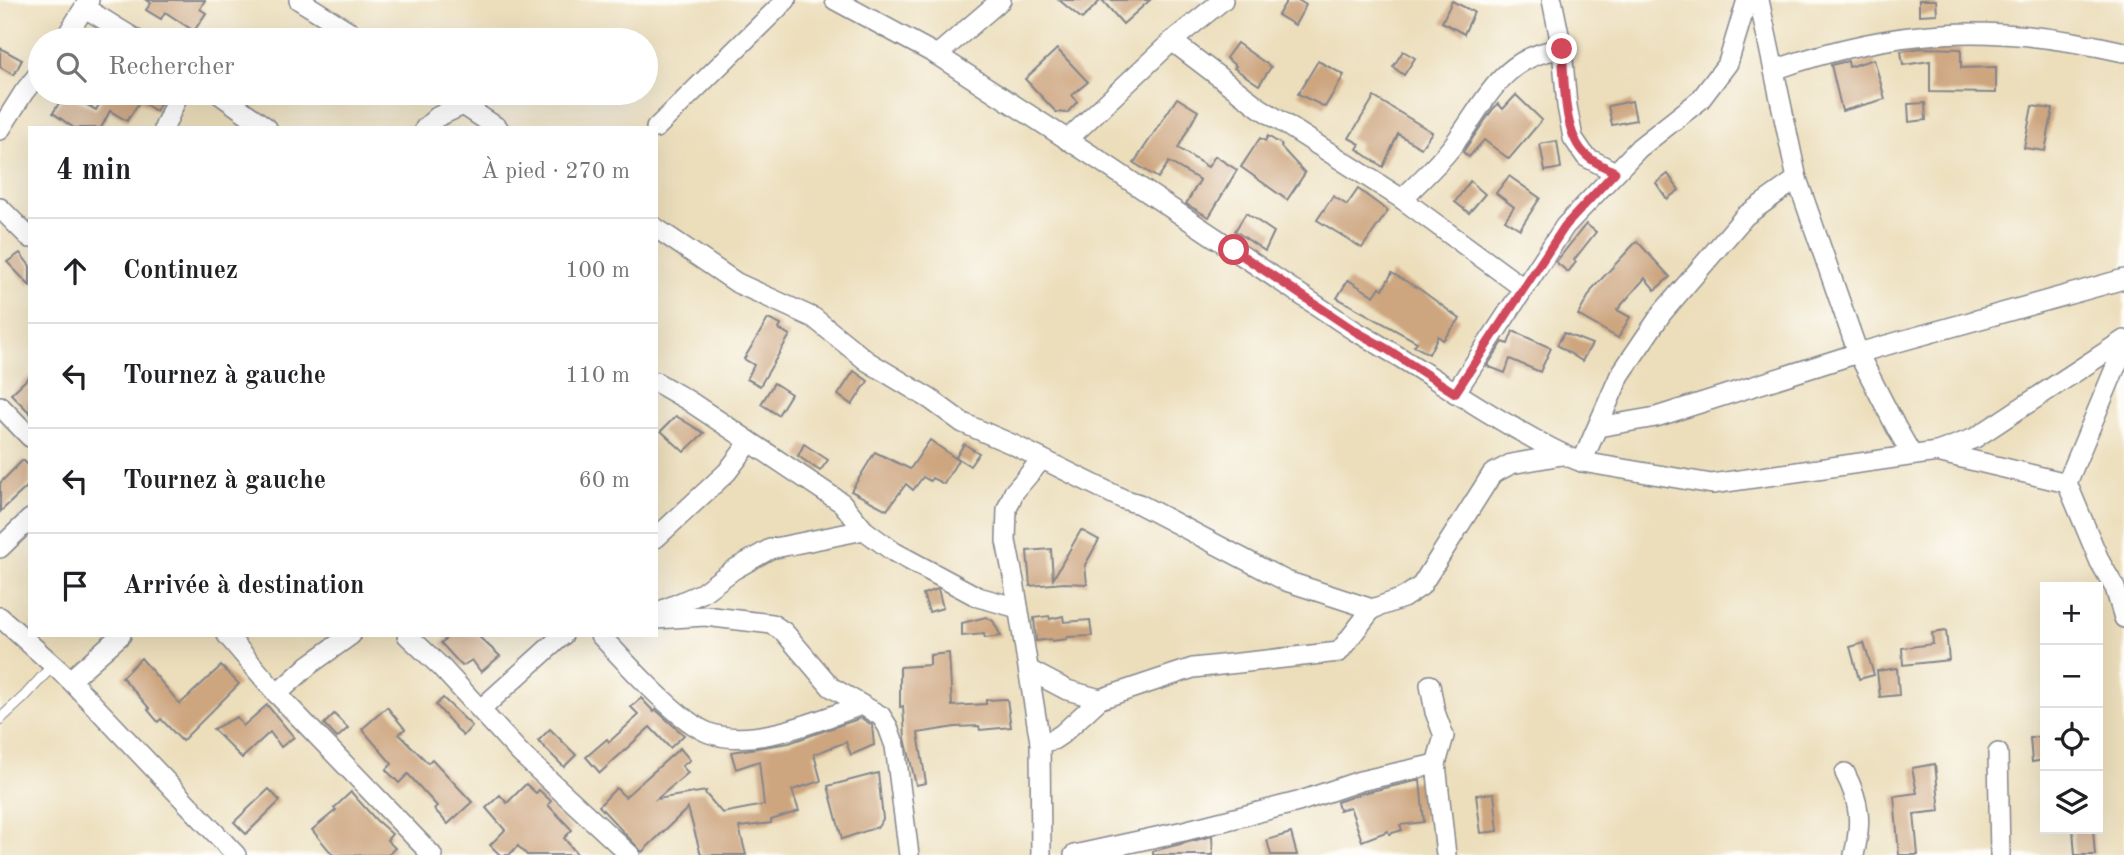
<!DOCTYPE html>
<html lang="fr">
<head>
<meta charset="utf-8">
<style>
	body { margin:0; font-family:"Old Standard TT",serif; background:#f2f2f2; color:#202124 }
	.controls { position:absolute; right:21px; bottom:21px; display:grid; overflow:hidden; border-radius:0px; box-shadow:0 7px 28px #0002 }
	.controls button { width:63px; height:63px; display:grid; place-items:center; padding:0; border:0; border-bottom:2px solid #e0e0e0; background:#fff; color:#202124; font:35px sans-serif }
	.stop { position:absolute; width:21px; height:21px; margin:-16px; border:5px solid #d1495b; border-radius:50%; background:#fff }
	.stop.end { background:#d1495b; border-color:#fff; box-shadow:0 2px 7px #0008 }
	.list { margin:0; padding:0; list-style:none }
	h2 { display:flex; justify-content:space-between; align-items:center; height:91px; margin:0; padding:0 28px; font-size:30px }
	h2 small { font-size:23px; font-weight:400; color:#757577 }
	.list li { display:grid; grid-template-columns:46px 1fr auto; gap:21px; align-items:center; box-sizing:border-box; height:105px; padding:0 28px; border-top:2px solid #e0e0e0 }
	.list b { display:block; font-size:26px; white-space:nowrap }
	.list em { font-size:23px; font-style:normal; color:#757577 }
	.icon { flex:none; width:38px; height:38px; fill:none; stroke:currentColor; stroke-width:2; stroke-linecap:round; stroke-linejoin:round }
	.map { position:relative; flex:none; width:2124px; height:855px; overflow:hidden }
	.search { position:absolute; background:#fff; box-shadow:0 7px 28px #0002; left:28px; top:28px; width:630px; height:77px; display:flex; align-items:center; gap:18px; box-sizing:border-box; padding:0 24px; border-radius:38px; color:#757577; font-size:26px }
	.panel { position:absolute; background:#fff; box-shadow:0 7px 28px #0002; left:28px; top:126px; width:630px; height:511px; border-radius:0px }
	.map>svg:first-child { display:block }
	.building { fill:#cda57f }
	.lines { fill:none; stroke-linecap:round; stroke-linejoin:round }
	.service-casing { stroke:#84868c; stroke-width:12 }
	.minor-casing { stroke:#84868c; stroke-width:22 }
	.service { stroke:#fff; stroke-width:10 }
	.minor { stroke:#fff; stroke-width:19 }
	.route { stroke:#d1495b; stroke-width:9 }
</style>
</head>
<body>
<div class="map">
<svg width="2124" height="855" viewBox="0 0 2124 855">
	<rect width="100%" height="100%" fill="#fdfcf7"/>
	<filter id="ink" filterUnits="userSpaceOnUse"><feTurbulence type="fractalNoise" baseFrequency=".0143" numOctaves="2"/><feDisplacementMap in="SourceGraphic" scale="14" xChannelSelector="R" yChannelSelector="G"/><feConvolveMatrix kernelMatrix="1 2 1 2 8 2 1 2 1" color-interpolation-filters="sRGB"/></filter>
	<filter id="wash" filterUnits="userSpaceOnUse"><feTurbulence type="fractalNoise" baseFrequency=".00686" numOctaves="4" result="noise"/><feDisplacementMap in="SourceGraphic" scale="28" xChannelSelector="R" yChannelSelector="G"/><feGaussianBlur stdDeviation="1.57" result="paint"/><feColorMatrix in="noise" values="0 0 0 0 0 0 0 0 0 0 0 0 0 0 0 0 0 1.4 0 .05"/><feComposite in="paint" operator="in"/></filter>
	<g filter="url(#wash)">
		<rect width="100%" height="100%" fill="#ecdebb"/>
		<g id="blocks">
			<!-- building -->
			<g class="building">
				<path d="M146,0h59l-5,9 6,4 -12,18 -29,-19 -4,7 -15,-9 5,-7z"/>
				<path d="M1059,0h42l-19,19z"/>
				<path d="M1102,0h48l-27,24z"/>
				<path d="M1287,0h11l8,5 -11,20 -17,-10z"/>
				<path d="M1919,0h17l1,14 -18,1z"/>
				<path d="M1452,1l22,11 -10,22 -22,-12z"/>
				<path d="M1237,43l34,24 -12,18 -25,-17 2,-2 -10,-8z"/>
				<path d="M0,48l22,12 -8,15 -14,-8z"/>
				<path d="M1922,48l39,1v19l35,-1v26l-66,-1v-31l-27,4 -2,-14z"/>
				<path d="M1057,49l31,33 -16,13 5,7 -10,11 -11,-1 -31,-33z"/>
				<path d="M1403,51l12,7 -11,17 -11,-8z"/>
				<path d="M1874,59l11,40 -43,12 -11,-46 17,-4 1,6z"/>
				<path d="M1318,61l26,14 -19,32 -27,-13z"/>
				<path d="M65,93l31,17 10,-17h60l-10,18 -16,-10 -13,20 -17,-10 -9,17h-27l-21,-15z"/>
				<path d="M1516,95l26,25 -33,39 -25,-19 -15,17 -6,-5 30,-43 5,-5 5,5z"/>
				<path d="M1374,97l58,35 -11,16 -23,-14 -15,33 -26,-18 3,-5 -11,-6z"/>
				<path d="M1177,98l21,13 -20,37 30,19 7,-11 22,14 -28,47 -23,-13 14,-24 -31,-18 -11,16 -24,-15z"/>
				<path d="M1632,101l4,19 -24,5 -4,-19z"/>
				<path d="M1925,103l1,17 -17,2 -1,-18z"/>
				<path d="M2032,106l21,3 -8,42 -21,-3z"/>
				<path d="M1268,136l14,9 -1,2 24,26 -18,27 -46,-33 19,-29 5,3z"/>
				<path d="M1557,141l4,27 -16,3 -5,-27z"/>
				<path d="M1668,174l11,16 -12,9 -11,-16z"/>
				<path d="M1509,176l31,22 -20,31 -15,-9 9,-13 -18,-14z"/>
				<path d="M1470,181l15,13 -16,19 -14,-11z"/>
				<path d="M1358,189l30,22 -26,37 -45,-28 16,-24 14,9z"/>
				<path d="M1246,213l28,19 -9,19 -30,-20z"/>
				<path d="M1586,224l10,8 -22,28 2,2 -8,10 -12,-10z"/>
				<path d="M1637,241l33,36 -15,13 -10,-12 -28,32 13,7 -12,21 -40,-23 15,-27z"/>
				<path d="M20,253l10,13v20l-23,-24z"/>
				<path d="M1392,273l29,17 39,29 -17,21 -5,-4 -9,18 -15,-8 3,-4 -80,-44 11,-18 26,16 6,-9 3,2z"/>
				<path d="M768,319l13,6 -2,4 11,6 -30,51 -13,-7 7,-14 -10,-6z"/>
				<path d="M1513,331l38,17 -11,24 -30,-13 -5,14 -18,-7 16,-24 5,2z"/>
				<path d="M1564,333l28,11 -10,17 -25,-16z"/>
				<path d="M854,371l14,10 -16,24 -14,-10z"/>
				<path d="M30,376v37l-19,-19z"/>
				<path d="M774,383l17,11 -13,21 -17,-11z"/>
				<path d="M676,416l28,17 -20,19 -23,-21z"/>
				<path d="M930,440l28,20 -14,24 -12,-6 -2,3 -7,-4 -10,13 -7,-6 -19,26 -36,-19 24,-39 35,17z"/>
				<path d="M804,444l24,16 -8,11 -22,-15z"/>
				<path d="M964,444l15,9 -9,13 -14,-9z"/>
				<path d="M23,460l7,7v17l-30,28v-29z"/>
				<path d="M1081,530l18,10 -14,25 2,19 -23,-1 -34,3 -3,-35 24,-2 2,30z"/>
				<path d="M938,589l5,19 -14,4 -6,-18z"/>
				<path d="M1049,616l1,3 13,-3 1,6 26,-2 2,16 -25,1v2l-15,2 -1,-2 -15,2 -2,-23z"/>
				<path d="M986,617l7,4 8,15 -16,2 -1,-4 -22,2v-13z"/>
				<path d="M1946,631l3,29 -46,5 -1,-17 31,-4 -1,-11z"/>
				<path d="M450,635h27l23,21 -19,16 -9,-12 -10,6 -21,-23z"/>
				<path d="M1864,643l10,32 -15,4 -9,-32z"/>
				<path d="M949,653l3,53 34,-2v-4l21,-1 4,28 -31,3 -1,-4 -24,1 -37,6 8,50 -10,2 -11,-47 -2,-32 -3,1v-40l30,-2v-10z"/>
				<path d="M141,658l39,46 41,-38 18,18 -57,57 -21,-22 -3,3 -10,-12 2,-1 -28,-32z"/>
				<path d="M1897,668l2,27 -19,2 -3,-26z"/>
				<path d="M443,698l29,28 -9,10 -27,-31z"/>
				<path d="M641,698l13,14 2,-2 28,25 -14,13 -20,-21 -50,46 -14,-16 21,-18 2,3 30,-27 -8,-8z"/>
				<path d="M267,705l27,32 -13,10 -11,-15 -28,26 -29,-29 24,-12 6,9z"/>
				<path d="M387,707l18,22 -6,5 29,29 4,-4 40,43 -24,22 -14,-15 3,-3 -29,-32 -9,9 -13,-13 6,-6 -30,-35z"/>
				<path d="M334,714l14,14 -11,10 -13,-14z"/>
				<path d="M861,718l11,7 2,20 -23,10 -5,-13 -32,12 7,27 -29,9 7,21 -28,9v3l-32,4 7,28h-45l-13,-47 -46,44 -43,-46 17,-18 9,9 55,-49 10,12 -8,6 6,7 -31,26 49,-8 -1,2 17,20 42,-8 -5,-44 -23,8 -5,-17 58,-9z"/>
				<path d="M550,729l26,26 -12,12 -26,-26z"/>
				<path d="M2045,736v24l-13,2 -2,-24z"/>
				<path d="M1935,764l5,47 -26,3 4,41h-19l-5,-59 23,-3 -5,-25z"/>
				<path d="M878,773l5,46 -5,8 -36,12 -14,-53z"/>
				<path d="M1420,780l4,42 -24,3 2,5 -13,4 -1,-3 -26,10 -12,-34 -11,3 -2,-8 26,-9z"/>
				<path d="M526,784l10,9 3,-3 12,11 -3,4 24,25 -8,8 14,17h-51l-9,-9 -9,9h-9l-10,-10 15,-15 -19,-22 14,-13 7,8z"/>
				<path d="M269,789l11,12 -34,33 -12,-12z"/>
				<path d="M351,792l25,28 16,14 -5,6 8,8 -7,7h-55l-21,-25 24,-20 -2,-2z"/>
				<path d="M1494,793l4,38 -17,2 -5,-38z"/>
				<path d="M2073,829h20l2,26h-20z"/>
				<path d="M1291,833l6,22h-26l-4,-15z"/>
				<path d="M1212,836l1,19h-60v-4z"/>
			</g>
		</g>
	</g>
	<g filter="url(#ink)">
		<use href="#blocks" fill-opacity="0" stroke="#84868c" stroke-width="2"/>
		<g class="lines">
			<!-- service casing -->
			<g class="service-casing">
				<path id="service" d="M0,719l24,-22 28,-31"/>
			</g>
			<!-- minor casing -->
			<g class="minor-casing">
				<g id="minor">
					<path d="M299,0l64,40"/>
					<path d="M835,0l102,55 159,103 259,173c53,29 102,64 154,94 24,13 47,28 73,37l130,22 225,-32 38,-14 149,-98"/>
					<path d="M1552,0l10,49 5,57 6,32 13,19 29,15"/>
					<path d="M85,8l52,32"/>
					<path d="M64,40l25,-40"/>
					<path d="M1172,41l88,67 142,91 121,89"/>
					<path d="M937,55l64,-55"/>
					<path d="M1774,70c124,-44 222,-47 350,-18"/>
					<path d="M218,93l49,35"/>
					<path d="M445,93l53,35"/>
					<path d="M164,128l15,-35"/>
					<path d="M425,128l12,-11 26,-12"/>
					<path d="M656,128l130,-128"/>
					<path d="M0,130l24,-38 16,-20"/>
					<path d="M1067,140l105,-99 51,-41"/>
					<path d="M1797,179l61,174 39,76 15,26"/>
					<path d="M1402,199c18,-18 37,-35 52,-55 32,-42 48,-89 108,-95"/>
					<path d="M0,208l30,30"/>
					<path d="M656,228l81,55 77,35 53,43 63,38 33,24 51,22 109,54 16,5 147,77 86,28"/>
					<path d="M2124,347l-57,136 33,79 15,26 9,30"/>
					<path d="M656,382l33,19 153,102 22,27 30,22 84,45 40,11"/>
					<path d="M1455,393l110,-167 74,-78 61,-48 28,-37 19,-63"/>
					<path d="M0,406l30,31"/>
					<path d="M1598,427l58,-10 202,-64 266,-74"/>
					<path d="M1937,452l130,31"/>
					<path d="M1582,462l38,-87 42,-62 83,-97 52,-37 -38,-179"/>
					<path d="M656,538l71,-66 23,-30"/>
					<path d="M0,548l30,-29"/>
					<path d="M656,613l46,-20 31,-23 37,-21 94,-19"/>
					<path d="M0,617l70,63 166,175"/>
					<path d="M656,619l49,-3 67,8 12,8 47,55 50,29 7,11 7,19 14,109"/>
					<path d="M227,635l50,59 155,161"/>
					<path d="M407,635l34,32 80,87 109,101"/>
					<path d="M600,635c25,26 77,86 109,98 44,16 111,-13 152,-28"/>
					<path d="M1029,670l38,20 33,9"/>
					<path d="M70,680l51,-45"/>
					<path d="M1430,685l5,27 9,24 -8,28 10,91"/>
					<path d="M277,694l32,-29 42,-30"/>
					<path d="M481,709l82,-74"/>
					<path d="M1040,742l13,-2 9,-6 38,-35 93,-31 146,-16 33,-43 31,-11 18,-12 71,-112 19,-10 51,-9"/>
					<path d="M1998,753l2,102"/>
					<path d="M1845,773c15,29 17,49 9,82"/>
					<path d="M1041,855l-1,-113 -26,-161 -8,-40 1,-32 7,-17 28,-33"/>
					<path d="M1074,855l110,-24 114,-29 62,-21 76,-17"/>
				</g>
			</g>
			<!-- service -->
			<use href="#service" class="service"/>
			<!-- minor -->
			<use href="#minor" class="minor"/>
		</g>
	</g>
	<g class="lines" filter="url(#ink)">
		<!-- route -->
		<path class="route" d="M1234,250l121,81 32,18 68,44 110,-167 50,-54c-10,-5 -22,-10 -29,-17 -24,-22 -21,-75 -24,-106"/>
	</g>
</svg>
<div class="controls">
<button>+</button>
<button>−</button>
<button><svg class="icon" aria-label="locate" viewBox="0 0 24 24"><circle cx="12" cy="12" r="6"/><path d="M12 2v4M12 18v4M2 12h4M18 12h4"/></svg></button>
<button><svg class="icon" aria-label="layers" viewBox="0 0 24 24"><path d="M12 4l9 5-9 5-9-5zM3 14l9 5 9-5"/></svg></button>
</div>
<div class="stop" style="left:1234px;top:250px"></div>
<div class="stop end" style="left:1562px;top:49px"></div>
<div class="search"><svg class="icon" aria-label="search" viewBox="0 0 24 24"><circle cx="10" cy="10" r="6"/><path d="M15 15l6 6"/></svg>Rechercher</div>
<section class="panel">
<h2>4 min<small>À pied · 270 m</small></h2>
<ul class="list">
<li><svg class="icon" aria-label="ahead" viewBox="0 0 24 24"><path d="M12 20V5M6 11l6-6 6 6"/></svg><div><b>Continuez</b></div><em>100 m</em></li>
<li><svg class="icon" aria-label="left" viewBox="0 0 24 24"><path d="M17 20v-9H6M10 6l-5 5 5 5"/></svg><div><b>Tournez à gauche</b></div><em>110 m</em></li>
<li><svg class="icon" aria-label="left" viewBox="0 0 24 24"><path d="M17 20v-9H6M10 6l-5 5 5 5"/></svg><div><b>Tournez à gauche</b></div><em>60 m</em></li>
<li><svg class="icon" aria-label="arrive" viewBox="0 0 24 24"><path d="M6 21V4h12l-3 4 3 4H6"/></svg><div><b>Arrivée à destination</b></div></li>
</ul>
</section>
</div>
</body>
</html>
